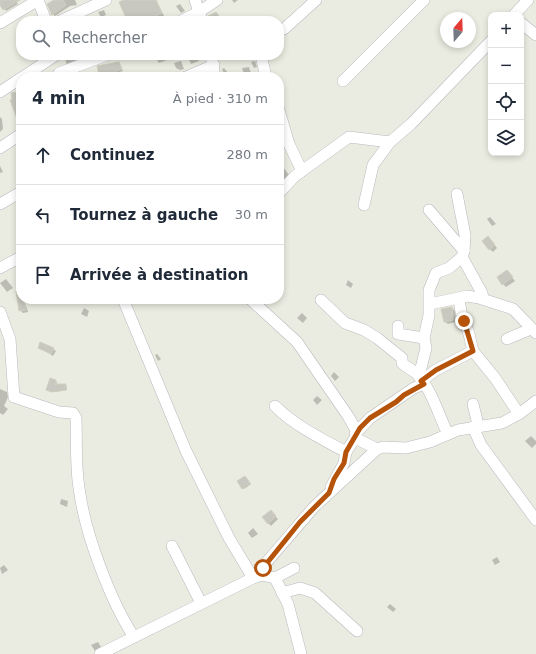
<!DOCTYPE html>
<html lang="fr">
<head>
<meta charset="utf-8">
<style>
	body { margin:0; font-family:"DejaVu Sans",sans-serif; background:#f6f6f7; color:#1f2937 }
	.controls { position:absolute; right:12px; top:12px; display:grid; overflow:hidden; border-radius:8px; box-shadow:0 2px 6px #0003 }
	.controls button { width:36px; height:36px; display:grid; place-items:center; padding:0; border:0; border-bottom:1px solid #e0e1e3; background:#fff; color:#1f2937; font:20px sans-serif }
	.compass { position:absolute; left:440px; top:12px; width:36px; height:36px; border-radius:50%; background:#fff; box-shadow:0 2px 6px #0003; rotate:19deg }
	.stop { position:absolute; width:12px; height:12px; margin:-9px; border:3px solid #b45309; border-radius:50%; background:#fff }
	.stop.end { background:#b45309; border-color:#fff; box-shadow:0 1px 4px #0008 }
	.list { margin:0; padding:0; list-style:none }
	h2 { display:flex; justify-content:space-between; align-items:center; height:52px; margin:0; padding:0 16px; font-size:17px }
	h2 small { font-size:13px; font-weight:400; color:#747a83 }
	.list li { display:grid; grid-template-columns:26px 1fr auto; gap:12px; align-items:center; box-sizing:border-box; height:60px; padding:0 16px; border-top:1px solid #e0e1e3 }
	.list b { display:block; font-size:15px; white-space:nowrap }
	.list em { font-size:13px; font-style:normal; color:#747a83 }
	.icon { flex:none; width:22px; height:22px; fill:none; stroke:currentColor; stroke-width:2; stroke-linecap:round; stroke-linejoin:round }
	.map { position:relative; flex:none; width:536px; height:654px; overflow:hidden }
	.search { position:absolute; background:#fff; box-shadow:0 2px 6px #0003; left:16px; top:16px; width:268px; height:44px; display:flex; align-items:center; gap:10px; box-sizing:border-box; padding:0 14px; border-radius:16px; color:#747a83; font-size:15px }
	.panel { position:absolute; background:#fff; box-shadow:0 2px 6px #0003; left:16px; top:72px; width:268px; height:232px; border-radius:16px }
	.map>svg:first-child { display:block }
	.shadow { fill:#0003 }
	.building { fill:#c8c8c0; stroke:#d0cfbf }
	.lines { fill:none; stroke-linecap:round; stroke-linejoin:round }
	.minor-casing { stroke:#b8b9bf; stroke-width:12 }
	.minor { stroke:#fff; stroke-width:11 }
	.route { stroke:#b45309; stroke-width:5 }
</style>
</head>
<body>
<div class="map">
<svg width="536" height="654" viewBox="0 0 536 654">
	<rect width="100%" height="100%" fill="#ebece1"/>
	<!-- shadow -->
	<g class="shadow">
		<path d="M0,0h15l3,4 -12,7z"/>
		<path d="M55,0h20l2,5 -7,1 -15,10 -2,-2z"/>
		<path d="M125,0h31l8,16 -5,2 1,3h-32l-7,-19z"/>
		<path d="M232,0h6l-4,3z"/>
		<path d="M180,4l5,7 -4,2 -5,-7z"/>
		<path d="M104,10l2,5 -5,2 -3,-5z"/>
		<path d="M73,55l4,7 -8,3 -3,-2 -1,-7z"/>
		<path d="M154,55h11l2,5 -8,3z"/>
		<path d="M187,55h16l-5,2 1,4 -8,3z"/>
		<path d="M181,61l3,8 -4,1 -4,-2 -2,-5z"/>
		<path d="M255,61l2,6 -3,1 -3,-6z"/>
		<path d="M119,64l4,7 -21,6 -2,-3z"/>
		<path d="M249,67l2,6 -7,1 -2,-6z"/>
		<path d="M224,68l4,5 -3,3 -3,-7z"/>
		<path d="M45,72l1,1 2,4h-5l-2,-3z"/>
		<path d="M12,94h9l-1,28 -2,-2z"/>
		<path d="M0,117l2,2 1,10 -3,3z"/>
		<path d="M0,166l3,6 -3,1z"/>
		<path d="M283,167l6,8 -10,8v-13z"/>
		<path d="M490,217l6,7 -4,2 -5,-7z"/>
		<path d="M491,240l6,8 -4,4 -3,-3z"/>
		<path d="M21,269v8l-4,-7z"/>
		<path d="M509,274l6,7 -9,6 -3,-3z"/>
		<path d="M6,279l7,9 -6,4 -7,-9z"/>
		<path d="M348,280l5,4 -2,4 -5,-3z"/>
		<path d="M18,295l9,13 1,4 -5,1 -3,-3z"/>
		<path d="M84,308l5,3 -2,6 -6,-3z"/>
		<path d="M452,308l3,3 1,11 -8,2 -3,-2z"/>
		<path d="M302,313l5,5 -4,5 -6,-5z"/>
		<path d="M39,347l14,2 3,2 -3,5z"/>
		<path d="M157,354l4,5 -3,2 -3,-6z"/>
		<path d="M334,372l5,5 -4,4 -4,-5z"/>
		<path d="M51,379l6,3 -1,3h10l1,5 -13,2 -5,-1z"/>
		<path d="M0,389l7,3 1,5 -4,9 4,3 -5,6 -3,-2z"/>
		<path d="M317,396l5,4 -5,5 -4,-5z"/>
		<path d="M531,436l5,5v3l-4,4 -7,-7z"/>
		<path d="M246,478l5,6 -7,5 -6,-8z"/>
		<path d="M61,499l7,2 -1,6 -7,-3z"/>
		<path d="M270,511l8,8 -7,7 -7,-8z"/>
		<path d="M253,528l5,6 -6,4 -4,-5z"/>
		<path d="M497,557l3,5 -5,3 -3,-5z"/>
		<path d="M4,565l4,5 -6,4 -2,-6z"/>
		<path d="M390,604l6,5 -3,3 -6,-5z"/>
		<path d="M98,642l3,5 -6,4 -4,-6z"/>
	</g>
	<!-- building -->
	<g class="building">
		<path d="M0,0h20l-17,10 -3,-5z"/>
		<path d="M54,0h9l3,5 -14,10 -5,-11z"/>
		<path d="M124,0h32l6,13 -5,2 2,6h-29l-2,-4 -2,1 -7,-16z"/>
		<path d="M216,12l7,9h-14l-1,-5z"/>
		<path d="M119,62l3,7 -10,4 -13,2 -2,-9z"/>
		<path d="M17,92v2h4l-1,33 -10,-27 2,-1 -1,-6z"/>
		<path d="M488,236l7,9 -6,5 -7,-9z"/>
		<path d="M507,270l6,7 -11,8 -5,-8z"/>
		<path d="M16,291l9,13 1,6 -7,1z"/>
		<path d="M452,307l1,13 -9,2 -3,-13z"/>
		<path d="M40,342l14,6 -3,6 -13,-6z"/>
		<path d="M50,378l6,2 -1,4h11v6l-14,2 -6,-2z"/>
		<path d="M245,476l5,7 -8,6 -5,-8z"/>
		<path d="M271,510l5,6 -8,8 -6,-7z"/>
	</g>
	<g class="lines">
		<!-- minor casing -->
		<g class="minor-casing">
			<g id="minor">
				<path d="M38,0l8,21"/>
				<path d="M195,0l7,21"/>
				<path d="M514,15l14,-15"/>
				<path d="M60,21l46,-21"/>
				<path d="M181,21l18,-9 18,-12"/>
				<path d="M0,23l38,-23"/>
				<path d="M521,23l15,12"/>
				<path d="M284,29l32,-29"/>
				<path d="M211,55l4,22"/>
				<path d="M261,55l5,22"/>
				<path d="M59,73l48,-18"/>
				<path d="M23,77l33,-22"/>
				<path d="M186,77l28,-12"/>
				<path d="M343,81l81,-81"/>
				<path d="M0,92l21,-14"/>
				<path d="M279,110l10,34 13,27"/>
				<path d="M0,148l21,-14"/>
				<path d="M279,193l16,-17 54,-39 41,5"/>
				<path d="M457,194l8,41 -1,16"/>
				<path d="M0,204l21,-12"/>
				<path d="M364,205l9,-40 17,-23 21,-18 80,-83"/>
				<path d="M429,210l35,41 -2,6 20,36 1,6"/>
				<path d="M0,268l21,-11"/>
				<path d="M123,299l63,152 43,87 24,40 9,-3 13,3 19,-10"/>
				<path d="M250,299l47,43 51,74 8,14 -1,8 -9,14 -2,11 -13,24"/>
				<path d="M459,299l2,13 8,22 4,17 22,27 24,36"/>
				<path d="M321,300l24,23 19,7 13,8 25,20v5c4,4 11,7 15,11 15,16 21,40 31,60"/>
				<path d="M430,304l37,-8 12,2 34,11 23,24"/>
				<path d="M0,312l10,27 4,58 45,15 14,1 3,5c1,26 -1,51 4,76 6,42 31,108 54,143"/>
				<path d="M398,326v8l26,4"/>
				<path d="M507,339l24,-10"/>
				<path d="M419,376l7,-28 -2,-10 5,-23v-25l7,-17 13,-5 13,-11"/>
				<path d="M421,381l15,-11 37,-19"/>
				<path d="M473,404l5,21"/>
				<path d="M275,406c20,20 47,33 71,46"/>
				<path d="M473,427l8,18 55,75"/>
				<path d="M356,433l14,-15 44,-30 10,-4"/>
				<path d="M355,438l22,11"/>
				<path d="M172,546l29,57"/>
				<path d="M275,578l13,26 13,50"/>
				<path d="M282,593l18,-5 15,5 42,38"/>
				<path d="M100,654l153,-76 61,-71 63,-58 6,-2 23,1 24,-6 28,-12 44,-7 17,-9 17,-13"/>
			</g>
		</g>
		<!-- minor -->
		<use href="#minor" class="minor"/>
	</g>
	<g class="lines">
		<!-- route -->
		<path class="route" d="M263,568l37,-46 29,-29 5,-14 10,-16 2,-11 14,-24 10,-10 26,-16 8,-7 20,-11 -3,-3 15,-11 37,-19 -9,-30"/>
	</g>
</svg>
<div class="controls">
<button>+</button>
<button>−</button>
<button><svg class="icon" aria-label="locate" viewBox="0 0 24 24"><circle cx="12" cy="12" r="6"/><path d="M12 2v4M12 18v4M2 12h4M18 12h4"/></svg></button>
<button><svg class="icon" aria-label="layers" viewBox="0 0 24 24"><path d="M12 4l9 5-9 5-9-5zM3 14l9 5 9-5"/></svg></button>
</div>
<svg class="compass" viewBox="-18 -18 36 36"><path d="M0-13l5 13h-10z" fill="#e53935"/><path d="M0 13l5-13h-10z" fill="#747a83"/></svg>
<div class="stop" style="left:263px;top:568px"></div>
<div class="stop end" style="left:464px;top:321px"></div>
<div class="search"><svg class="icon" aria-label="search" viewBox="0 0 24 24"><circle cx="10" cy="10" r="6"/><path d="M15 15l6 6"/></svg>Rechercher</div>
<section class="panel">
<h2>4 min<small>À pied · 310 m</small></h2>
<ul class="list">
<li><svg class="icon" aria-label="ahead" viewBox="0 0 24 24"><path d="M12 20V5M6 11l6-6 6 6"/></svg><div><b>Continuez</b></div><em>280 m</em></li>
<li><svg class="icon" aria-label="left" viewBox="0 0 24 24"><path d="M17 20v-9H6M10 6l-5 5 5 5"/></svg><div><b>Tournez à gauche</b></div><em>30 m</em></li>
<li><svg class="icon" aria-label="arrive" viewBox="0 0 24 24"><path d="M6 21V4h12l-3 4 3 4H6"/></svg><div><b>Arrivée à destination</b></div></li>
</ul>
</section>
</div>
</body>
</html>
